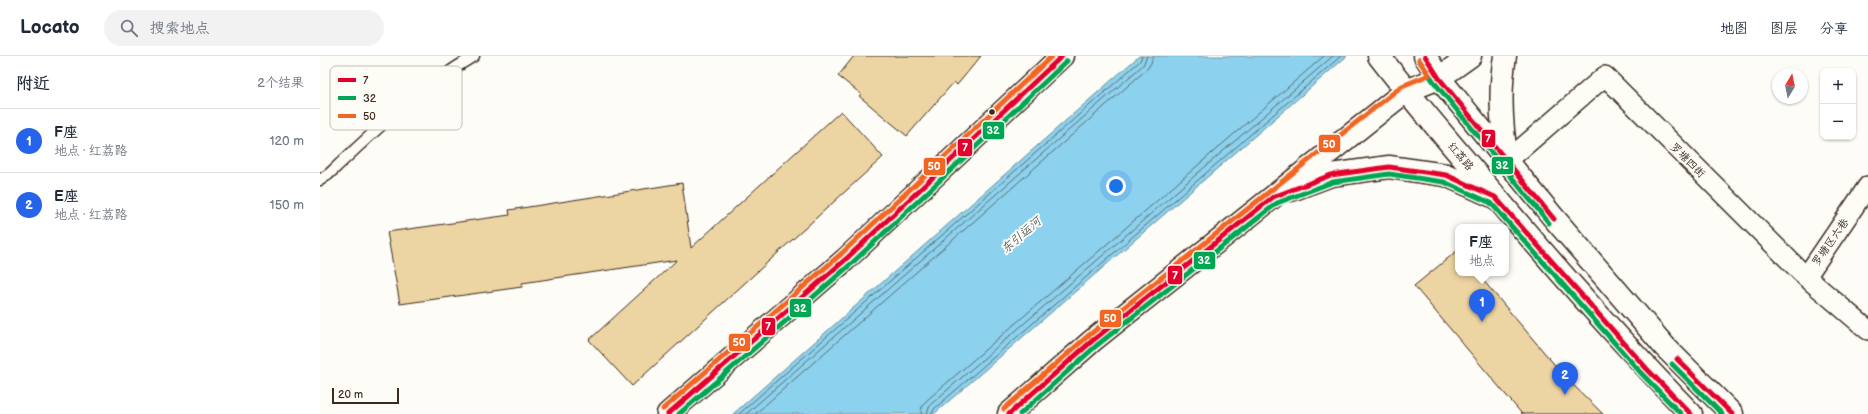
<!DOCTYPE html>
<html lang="zh">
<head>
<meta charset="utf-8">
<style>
	body { margin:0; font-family:"Balsamiq Sans","LXGW WenKai TC",sans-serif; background:#f2f2f3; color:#1f2937 }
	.controls { position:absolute; right:12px; top:12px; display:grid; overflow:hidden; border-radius:8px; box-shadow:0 1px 3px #0004 }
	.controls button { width:36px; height:36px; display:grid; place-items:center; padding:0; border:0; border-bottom:1px solid #e0e1e3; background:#fff; color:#1f2937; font:20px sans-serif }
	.compass { position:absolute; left:1452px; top:12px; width:36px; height:36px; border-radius:50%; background:#fff; box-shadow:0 1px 3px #0004; rotate:10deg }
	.scale { position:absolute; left:12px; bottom:10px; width:67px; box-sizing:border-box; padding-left:4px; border:2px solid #3b2a1e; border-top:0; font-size:11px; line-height:14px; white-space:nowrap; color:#3b2a1e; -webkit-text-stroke:3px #fdfcf7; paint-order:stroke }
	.you { position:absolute; left:796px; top:130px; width:14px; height:14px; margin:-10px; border:3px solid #fff; border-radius:50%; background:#1a73e8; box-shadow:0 0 0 6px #1a73e833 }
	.badge { display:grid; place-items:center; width:26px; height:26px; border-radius:50%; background:#2563eb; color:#fff; font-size:13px; font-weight:700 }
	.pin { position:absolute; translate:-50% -33px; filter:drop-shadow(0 1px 2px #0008) }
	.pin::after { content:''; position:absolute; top:21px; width:14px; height:12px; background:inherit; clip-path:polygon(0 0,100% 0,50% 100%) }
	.popup { position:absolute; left:1135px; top:168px; width:54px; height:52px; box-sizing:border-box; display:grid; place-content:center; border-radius:8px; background:#fff; filter:drop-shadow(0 1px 3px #0005); font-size:13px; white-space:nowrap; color:#747a83 }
	.popup b { font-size:15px; color:#1f2937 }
	.popup::after { content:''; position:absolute; left:50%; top:100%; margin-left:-8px; border:8px solid transparent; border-top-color:#fff }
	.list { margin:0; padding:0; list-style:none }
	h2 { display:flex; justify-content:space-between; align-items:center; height:52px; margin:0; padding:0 16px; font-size:17px }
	h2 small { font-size:13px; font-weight:400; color:#747a83 }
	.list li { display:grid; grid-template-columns:26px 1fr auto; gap:12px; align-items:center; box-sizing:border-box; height:64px; padding:0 16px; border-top:1px solid #e0e1e3 }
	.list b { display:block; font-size:15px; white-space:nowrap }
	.list p { margin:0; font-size:13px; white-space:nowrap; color:#747a83 }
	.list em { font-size:13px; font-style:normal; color:#747a83 }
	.icon { flex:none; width:22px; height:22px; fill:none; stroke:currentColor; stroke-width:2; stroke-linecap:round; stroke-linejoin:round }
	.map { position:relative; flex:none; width:1548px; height:358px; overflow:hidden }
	header { display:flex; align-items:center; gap:24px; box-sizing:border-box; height:56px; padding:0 20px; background:#fff; border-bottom:1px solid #e0e1e3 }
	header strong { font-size:19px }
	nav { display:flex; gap:22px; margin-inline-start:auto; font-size:14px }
	.search { width:280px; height:36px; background:#f2f2f3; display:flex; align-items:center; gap:10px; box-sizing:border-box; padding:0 14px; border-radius:22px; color:#747a83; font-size:15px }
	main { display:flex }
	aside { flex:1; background:#fff }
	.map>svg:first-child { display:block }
	.water { fill:#8cd1ed; stroke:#6c8e9a }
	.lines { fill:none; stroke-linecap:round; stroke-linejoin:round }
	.shore { stroke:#5b6d71; stroke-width:1 }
	.building { fill:#edd4a3; stroke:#3b2a1e }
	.service-casing { stroke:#3b2a1e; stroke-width:13 }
	.minor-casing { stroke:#3b2a1e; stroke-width:22 }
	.tertiary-casing { stroke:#3b2a1e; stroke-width:25 }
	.secondary-casing { stroke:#3b2a1e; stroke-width:25 }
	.service { stroke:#fdfcf7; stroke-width:10 }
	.minor { stroke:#fdfcf7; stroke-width:19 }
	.tertiary { stroke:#fdfcf7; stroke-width:22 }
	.secondary { stroke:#fdfcf7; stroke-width:22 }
	.bus-1-casing { stroke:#fdfcf7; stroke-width:8 }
	.bus-2-casing { stroke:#fdfcf7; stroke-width:8 }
	.bus-3-casing { stroke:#fdfcf7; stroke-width:8 }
	.bus-1 { stroke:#e4002b; stroke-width:5 }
	.bus-2 { stroke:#00a651; stroke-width:5 }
	.bus-3 { stroke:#f26522; stroke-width:5 }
	.bus-dot { fill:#3b2a1e; stroke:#fdfcf7; stroke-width:1.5 }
	.labels { text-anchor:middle; stroke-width:4; stroke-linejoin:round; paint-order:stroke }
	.street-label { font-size:11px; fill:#3b2a1e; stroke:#fdfcf7 }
	.water-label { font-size:12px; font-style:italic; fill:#535c5c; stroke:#fdfcf7 }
	.key { fill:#fdfcf7; stroke:#c3bdb6; stroke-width:1 }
	.key-label { font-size:11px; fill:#3b2a1e }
	.line-badge { stroke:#fdfcf7; stroke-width:1.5 }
	.badge-label { font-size:11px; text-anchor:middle; font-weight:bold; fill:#fff }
</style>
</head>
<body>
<header>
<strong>Locato</strong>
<div class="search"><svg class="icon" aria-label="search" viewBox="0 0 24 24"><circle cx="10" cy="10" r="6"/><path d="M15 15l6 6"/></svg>搜索地点</div>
<nav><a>地图</a><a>图层</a><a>分享</a></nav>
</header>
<main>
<aside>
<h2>附近<small>2个结果</small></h2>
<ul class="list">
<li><span class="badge">1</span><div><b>F座</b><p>地点 · 红荔路</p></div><em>120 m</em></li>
<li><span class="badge">2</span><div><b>E座</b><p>地点 · 红荔路</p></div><em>150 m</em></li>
</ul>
</aside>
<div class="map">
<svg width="1548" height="358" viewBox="0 0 1548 358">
	<rect width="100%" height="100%" fill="#fdfcf7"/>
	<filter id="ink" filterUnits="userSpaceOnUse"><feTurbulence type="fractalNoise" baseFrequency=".025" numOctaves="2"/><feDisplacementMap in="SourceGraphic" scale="8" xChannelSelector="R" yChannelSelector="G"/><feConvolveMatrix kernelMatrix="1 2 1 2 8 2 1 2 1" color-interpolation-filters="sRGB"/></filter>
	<g filter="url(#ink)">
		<!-- water -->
		<path class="water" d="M819,0h208l-413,358h-201z"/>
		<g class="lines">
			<!-- shore -->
			<g class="shore">
				<path d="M419,358l401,-353 2,-5"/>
				<path d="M426,358l397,-349 4,-9"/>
				<path d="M435,358l392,-345 4,-6 2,-7"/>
				<path d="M601,358l1,-8 4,-5 398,-345"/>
				<path d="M607,358l3,-9 403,-349"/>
				<path d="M612,358l2,-5 407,-353"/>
			</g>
		</g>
		<!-- building -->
		<g class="building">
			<path d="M534,0h127l-24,29 -3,-3 -47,54 -48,-40 2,-2 -23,-18z"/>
			<path d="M521,55l42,46 -251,229 -43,-46 88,-80 -155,23v4l-122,17 -13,-72 123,-17 -1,-5 173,-27 9,65z"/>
			<path d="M1138,194v23h19l88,104 38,37h-81l-108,-128z"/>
		</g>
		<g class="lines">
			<!-- service casing -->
			<g class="service-casing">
				<path id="service" d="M0,124l9,-6c45,-43 91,-86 145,-118"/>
			</g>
			<!-- minor casing -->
			<g class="minor-casing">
				<g id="minor">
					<path d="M1187,105l98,-85 201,201 62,53"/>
					<path d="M1486,221l62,-91"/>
				</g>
			</g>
			<!-- tertiary casing -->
			<g class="tertiary-casing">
				<g id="tertiary">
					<path d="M971,134l40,-15 58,-8 57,8 49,22"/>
					<path d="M348,358l178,-155 216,-203"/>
					<path d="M689,358l83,-73 314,-250"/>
				</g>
			</g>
			<!-- secondary casing -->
			<g class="secondary-casing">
				<g id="secondary">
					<path d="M1059,0c34,44 70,86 106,128 66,79 134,156 206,230"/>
					<path d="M1105,0l14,22 114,139 112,130 67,67"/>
					<path d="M1185,0c-6,35 -4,69 2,104"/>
					<path d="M1086,35l33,-13 31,-22"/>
				</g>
			</g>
			<!-- service -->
			<use href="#service" class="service"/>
			<!-- minor -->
			<use href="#minor" class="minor"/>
			<!-- tertiary -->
			<use href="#tertiary" class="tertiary"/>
			<!-- secondary -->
			<use href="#secondary" class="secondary"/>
			<!-- bus-1 casing -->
			<g class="bus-1-casing">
				<g id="bus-1">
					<path d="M1105,0l14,22 115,141"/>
					<path d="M1357,303l55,55"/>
					<path d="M348,358l178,-155 216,-203"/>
					<path d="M689,358l83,-73 181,-144 58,-22 58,-8 57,8 49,22 152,172 44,45"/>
				</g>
			</g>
			<!-- bus-2 casing -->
			<g class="bus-2-casing">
				<g id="bus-2">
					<path d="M1099,4l15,22 115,141"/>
					<path d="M1352,308l50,50"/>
					<path d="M359,358l172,-150 216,-203"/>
					<path d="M700,358l76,-68 181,-143 56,-21 56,-8 55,8 47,21 151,171 39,40"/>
				</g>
			</g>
			<!-- bus-3 casing -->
			<g class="bus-3-casing">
				<g id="bus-3">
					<path d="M343,353l178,-155 211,-198"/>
					<path d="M684,353l84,-73 314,-250 27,-11 -10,-15"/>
				</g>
			</g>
			<!-- bus-1 -->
			<use href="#bus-1" class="bus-1"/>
			<!-- bus-2 -->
			<use href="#bus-2" class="bus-2"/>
			<!-- bus-3 -->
			<use href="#bus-3" class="bus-3"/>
		</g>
	</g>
	<!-- markers -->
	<circle class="bus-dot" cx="672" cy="56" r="3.5"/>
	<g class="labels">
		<!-- street labels -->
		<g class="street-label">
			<text transform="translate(1141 100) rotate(50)" y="4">红荔路</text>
			<text transform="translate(1368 104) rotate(45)" y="4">罗塘四街</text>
			<text transform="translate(1510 186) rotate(-55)" y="4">罗塘区六巷</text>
		</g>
		<!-- water labels -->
		<g class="water-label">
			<text transform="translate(701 179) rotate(-41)" y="4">东引运河</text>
		</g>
	</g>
	<!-- legend -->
	<rect x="10" y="10" width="132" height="64" rx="6" class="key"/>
	<rect x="18" y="22" width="18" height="4" fill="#e4002b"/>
	<rect x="18" y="40" width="18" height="4" fill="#00a651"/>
	<rect x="18" y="58" width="18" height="4" fill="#f26522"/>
	<g class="key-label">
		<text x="43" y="28">7</text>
		<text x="43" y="46">32</text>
		<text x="43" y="64">50</text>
	</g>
	<g class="line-badge">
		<rect x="662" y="65" width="23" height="19" rx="4" fill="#00a651"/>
		<rect x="1161" y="73" width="15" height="19" rx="4" fill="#e4002b"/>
		<rect x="998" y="78" width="23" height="19" rx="4" fill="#f26522"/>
		<rect x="637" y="82" width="16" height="19" rx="4" fill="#e4002b"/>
		<rect x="1171" y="100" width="23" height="19" rx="4" fill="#00a651"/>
		<rect x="603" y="101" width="23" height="19" rx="4" fill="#f26522"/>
		<rect x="873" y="195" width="23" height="19" rx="4" fill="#00a651"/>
		<rect x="847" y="209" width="16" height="20" rx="4" fill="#e4002b"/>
		<rect x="469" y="242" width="23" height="20" rx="4" fill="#00a651"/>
		<rect x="779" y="253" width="23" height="19" rx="4" fill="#f26522"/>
		<rect x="441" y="261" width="15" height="19" rx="4" fill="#e4002b"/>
		<rect x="408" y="277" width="23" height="19" rx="4" fill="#f26522"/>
	</g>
	<g class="badge-label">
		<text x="673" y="78">32</text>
		<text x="1168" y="86">7</text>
		<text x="1009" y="92">50</text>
		<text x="645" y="95">7</text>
		<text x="1182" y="113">32</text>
		<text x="614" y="114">50</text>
		<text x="884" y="208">32</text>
		<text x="855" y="223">7</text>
		<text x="480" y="256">32</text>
		<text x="790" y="266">50</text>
		<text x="448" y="274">7</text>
		<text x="419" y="290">50</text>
	</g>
</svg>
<div class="controls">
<button>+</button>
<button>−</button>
</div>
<svg class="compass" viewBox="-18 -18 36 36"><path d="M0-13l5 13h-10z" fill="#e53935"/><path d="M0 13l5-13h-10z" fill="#747a83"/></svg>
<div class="scale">20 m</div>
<div class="you"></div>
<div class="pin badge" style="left:1162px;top:266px">1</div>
<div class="popup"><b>F座</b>地点</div>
<div class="pin badge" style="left:1245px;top:339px">2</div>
</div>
</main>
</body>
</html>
